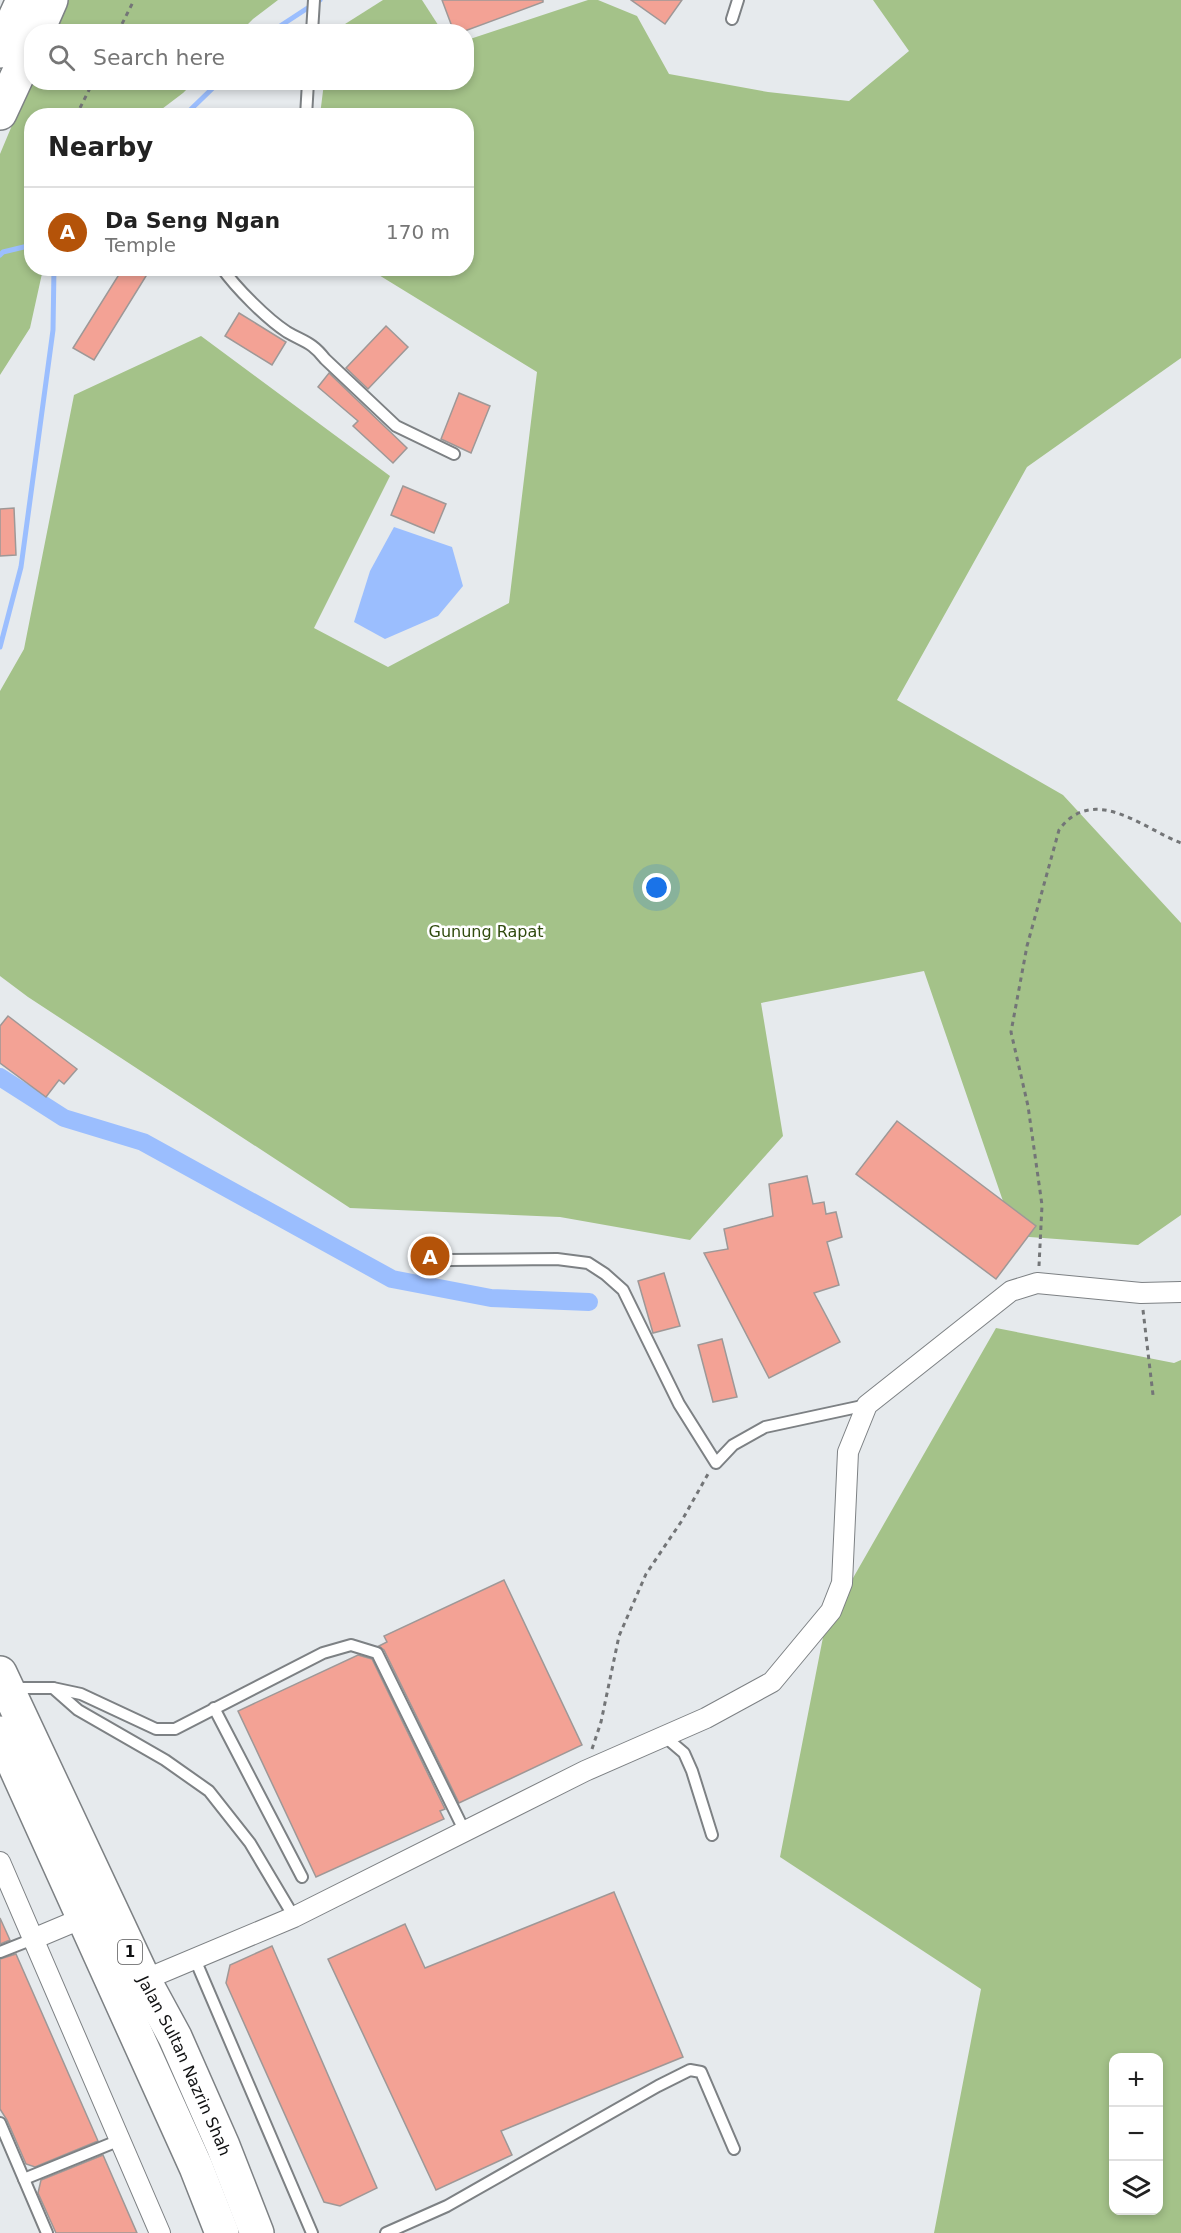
<!DOCTYPE html>
<html lang="en">
<head>
<meta charset="utf-8">
<style>
	body { margin:0; font-family:"DejaVu Sans",sans-serif; background:#f2f2f2; color:#222 }
	.controls { position:absolute; right:18px; bottom:18px; display:grid; overflow:hidden; border-radius:12px; box-shadow:0 3px 9px #0003 }
	.controls button { width:54px; height:54px; display:grid; place-items:center; padding:0; border:0; border-bottom:2px solid #e0e0e0; background:#fff; color:#222; font:30px sans-serif }
	.you { position:absolute; left:657px; top:888px; width:21px; height:21px; margin:-15px; border:4px solid #fff; border-radius:50%; background:#1a73e8; box-shadow:0 0 0 9px #1a73e833 }
	.badge { display:grid; place-items:center; width:39px; height:39px; border-radius:50%; background:#b45309; color:#fff; font-size:20px; font-weight:700 }
	.pin { position:absolute; translate:-50% -50%; border:3px solid #fff; box-shadow:0 2px 6px #0006 }
	.list { margin:0; padding:0; list-style:none }
	h2 { display:flex; justify-content:space-between; align-items:center; height:78px; margin:0; padding:0 24px; font-size:26px }
	h2 small { font-size:20px; font-weight:400; color:#767676 }
	.list li { display:grid; grid-template-columns:39px 1fr auto; gap:18px; align-items:center; box-sizing:border-box; height:90px; padding:0 24px; border-top:2px solid #e0e0e0 }
	.list b { display:block; font-size:22px; white-space:nowrap }
	.list p { margin:0; font-size:20px; white-space:nowrap; color:#767676 }
	.list em { font-size:20px; font-style:normal; color:#767676 }
	.icon { flex:none; width:33px; height:33px; fill:none; stroke:currentColor; stroke-width:2; stroke-linecap:round; stroke-linejoin:round }
	.map { position:relative; flex:none; width:1181px; height:2233px; overflow:hidden }
	.search { position:absolute; background:#fff; box-shadow:0 3px 9px #0003; left:24px; top:24px; width:450px; height:66px; display:flex; align-items:center; gap:15px; box-sizing:border-box; padding:0 21px; border-radius:24px; color:#767676; font-size:22px }
	.panel { position:absolute; background:#fff; box-shadow:0 3px 9px #0003; left:24px; top:108px; width:450px; height:168px; border-radius:24px }
	.map>svg:first-child { display:block }
	.green { fill:#a4c289; fill-rule:evenodd }
	.water { fill:#9bbefe }
	.lines { fill:none; stroke-linecap:round; stroke-linejoin:round }
	.stream { stroke:#9bbefe; stroke-width:5 }
	.canal { stroke:#9bbefe; stroke-width:18 }
	.building { fill:#f3a295; stroke:#9e9897; stroke-width:1.5 }
	.service-casing { stroke:#7d8184; stroke-width:14 }
	.minor-casing { stroke:#7d8184; stroke-width:22 }
	.trunk-casing { stroke:#7d8184; stroke-width:36 }
	.path { stroke:#737577; stroke-width:3; stroke-dasharray:4.5 4.5; stroke-linecap:butt }
	.service { stroke:#fff; stroke-width:10 }
	.minor { stroke:#fff; stroke-width:20 }
	.trunk { stroke:#fff; stroke-width:33 }
	.labels { text-anchor:middle; stroke-width:5; stroke-linejoin:round; paint-order:stroke }
	.shield { fill:#fff; stroke:#585859; stroke-width:1.5 }
	.shield-label { font-size:15px; font-weight:bold; fill:#101112 }
	.park-label { font-size:16px; fill:#314c0f; stroke:#fff }
	.street-label { font-size:16px; fill:#101112; stroke:#fff }
</style>
</head>
<body>
<div class="map">
<svg width="1181" height="2233" viewBox="0 0 1181 2233">
	<rect width="100%" height="100%" fill="#e6eaed"/>
	<!-- green -->
	<g class="green">
		<path d="M66,0h212l-25,19 -12,12 -189,1z"/>
		<path d="M383,0h39l20,31h-108z"/>
		<path d="M588,0h10l39,16 32,58 99,18 81,9 60,-50 -36,-51h308v358l-154,109 -130,233 166,95 118,128v292l-43,30 -123,-9 -91,-265 -163,32 22,133 -93,104 -130,-23 -210,-9 -322,-211 -28,-21v-285l24,-42 50,-254 127,-59 189,140 -76,152 74,39 121,-64 28,-231 -168,-103 97,-1v-152l-146,-1 4,-32 142,-1 1,-42z"/>
		<path d="M31,80l1,2 161,1 -10,10 -29,22 -122,1v152l11,1 -13,59 -30,47v-221z"/>
		<path d="M996,1328l178,35 7,-3v873h-247l47,-244 -201,-132 45,-230zM1114,2058h44v152h-44z"/>
	</g>
	<!-- water -->
	<path class="water" d="M394,527l58,20 11,39 -25,30 -53,23 -31,-17 16,-51z"/>
	<g class="lines">
		<!-- stream -->
		<g class="stream">
			<path d="M271,32l49,-32"/>
			<path d="M184,116l35,-34"/>
			<path d="M0,255l3,-3 29,-7"/>
			<path d="M0,647l21,-80 32,-237 1,-62"/>
		</g>
		<!-- canal -->
		<path class="canal" d="M0,1077l64,41 79,24 249,137 99,19 98,4"/>
	</g>
	<!-- building -->
	<g class="building">
		<path d="M442,0h101v2l-81,30h-8z"/>
		<path d="M631,0h51l-17,24z"/>
		<path d="M123,268h28l-57,92 -21,-12z"/>
		<path d="M239,313l47,29 -14,23 -47,-29z"/>
		<path d="M386,326l22,21 -40,42 -22,-21z"/>
		<path d="M329,373l78,75 -14,15 -40,-37 5,-5 -40,-34z"/>
		<path d="M459,393l31,13 -19,47 -30,-14z"/>
		<path d="M403,486l43,18 -12,29 -43,-18z"/>
		<path d="M14,508l2,47 -16,1v-47z"/>
		<path d="M8,1016l69,53 -13,15 -5,-4 -13,17 -46,-34v-37z"/>
		<path d="M897,1121l139,105 -40,53 -140,-105z"/>
		<path d="M807,1176l6,28 11,-2 2,12 10,-2 6,25 -15,5 12,43 -25,8 26,49 -71,36 -65,-125 24,-4 -4,-20 49,-13 -4,-32z"/>
		<path d="M664,1273l16,53 -27,7 -15,-52z"/>
		<path d="M722,1339l15,58 -24,5 -15,-57z"/>
		<path d="M504,1580l78,165 -123,58 -75,-153 -5,-4 8,-4 -3,-6z"/>
		<path d="M358,1655l14,4 73,150 -5,2 4,8 -128,58 -78,-166z"/>
		<path d="M614,1892l69,165 -182,74 11,24 -76,35 -108,-231 77,-35 20,44z"/>
		<path d="M0,1918l10,22 -10,4z"/>
		<path d="M272,1946l105,242 -37,18 -16,-4 -98,-219 4,-18z"/>
		<path d="M16,1954l82,187 -63,26 -9,-3 -19,-44 -7,-11v-150z"/>
		<path d="M103,2155l34,78h-81l-18,-40 3,-13z"/>
	</g>
	<g class="lines">
		<!-- service casing -->
		<g class="service-casing">
			<g id="service">
				<path d="M732,19l6,-19"/>
				<path d="M312,32l2,-32"/>
				<path d="M306,116l2,-34"/>
				<path d="M222,268c14,20 45,51 65,64 17,10 25,10 38,27l71,67 58,28"/>
				<path d="M450,1260l107,-1 31,4 17,11 18,16 56,114 37,59 17,-18 32,-18 102,-22"/>
				<path d="M13,1688h40l25,22 87,50 44,31 41,52 44,74"/>
				<path d="M53,1688l28,6 75,35h19l148,-76 28,-8 26,8 88,179"/>
				<path d="M214,1708l88,169"/>
				<path d="M664,1736l20,17 8,18 20,64"/>
				<path d="M0,1952l33,-13"/>
				<path d="M194,1957l118,276"/>
				<path d="M0,2123l47,110"/>
				<path d="M24,2179l96,-39"/>
				<path d="M386,2233l61,-27 211,-120 32,-16 11,2 33,77"/>
			</g>
		</g>
		<!-- minor casing -->
		<g class="minor-casing">
			<g id="minor">
				<path d="M0,1862l160,371"/>
				<path d="M33,1939l50,-21"/>
				<path d="M144,1980l150,-63 291,-146 121,-53 66,-36 59,-71 11,-28 6,-131 19,-47 144,-114 26,-8 104,10 40,-1"/>
			</g>
		</g>
		<!-- trunk casing -->
		<g class="trunk-casing">
			<g id="trunk">
				<path d="M37,32l14,-32"/>
				<path d="M0,51l23,-51"/>
				<path d="M0,113l32,-69"/>
				<path id="s1" d="M0,1673l144,307 31,57 48,109 34,87"/>
				<path d="M0,1733l196,434 26,66"/>
			</g>
		</g>
		<!-- path -->
		<g class="path">
			<path d="M118,32l16,-32"/>
			<path d="M76,116l17,-34"/>
			<path d="M1039,1266l3,-61 -14,-99 -17,-74 16,-86 32,-116c34,-47 85,-1 122,13"/>
			<path d="M1143,1310l10,85"/>
			<path d="M592,1749l9,-27 18,-86 27,-62 35,-52 27,-48"/>
		</g>
		<!-- service -->
		<use href="#service" class="service"/>
		<!-- minor -->
		<use href="#minor" class="minor"/>
		<!-- trunk -->
		<use href="#trunk" class="trunk"/>
	</g>
	<g class="labels">
		<!-- shield labels -->
		<rect class="shield" x="118" y="1940" width="24" height="24" rx="4.5"/>
		<g class="shield-label">
			<text x="130" y="1957">1</text>
		</g>
		<!-- park labels -->
		<g class="park-label">
			<text x="486" y="937">Gunung Rapat</text>
		</g>
		<!-- street labels -->
		<g class="street-label">
			<text dy="6" stroke="none"><textPath href="#s1" startOffset="434">Jalan Sultan Nazrin Shah</textPath></text>
		</g>
	</g>
</svg>
<div class="controls">
<button>+</button>
<button>−</button>
<button><svg class="icon" aria-label="layers" viewBox="0 0 24 24"><path d="M12 4l9 5-9 5-9-5zM3 14l9 5 9-5"/></svg></button>
</div>
<div class="you"></div>
<div class="pin badge" style="left:430px;top:1256px">A</div>
<div class="search"><svg class="icon" aria-label="search" viewBox="0 0 24 24"><circle cx="10" cy="10" r="6"/><path d="M15 15l6 6"/></svg>Search here</div>
<section class="panel">
<h2>Nearby<small></small></h2>
<ul class="list">
<li><span class="badge">A</span><div><b>Da Seng Ngan</b><p>Temple</p></div><em>170 m</em></li>
</ul>
</section>
</div>
</body>
</html>
